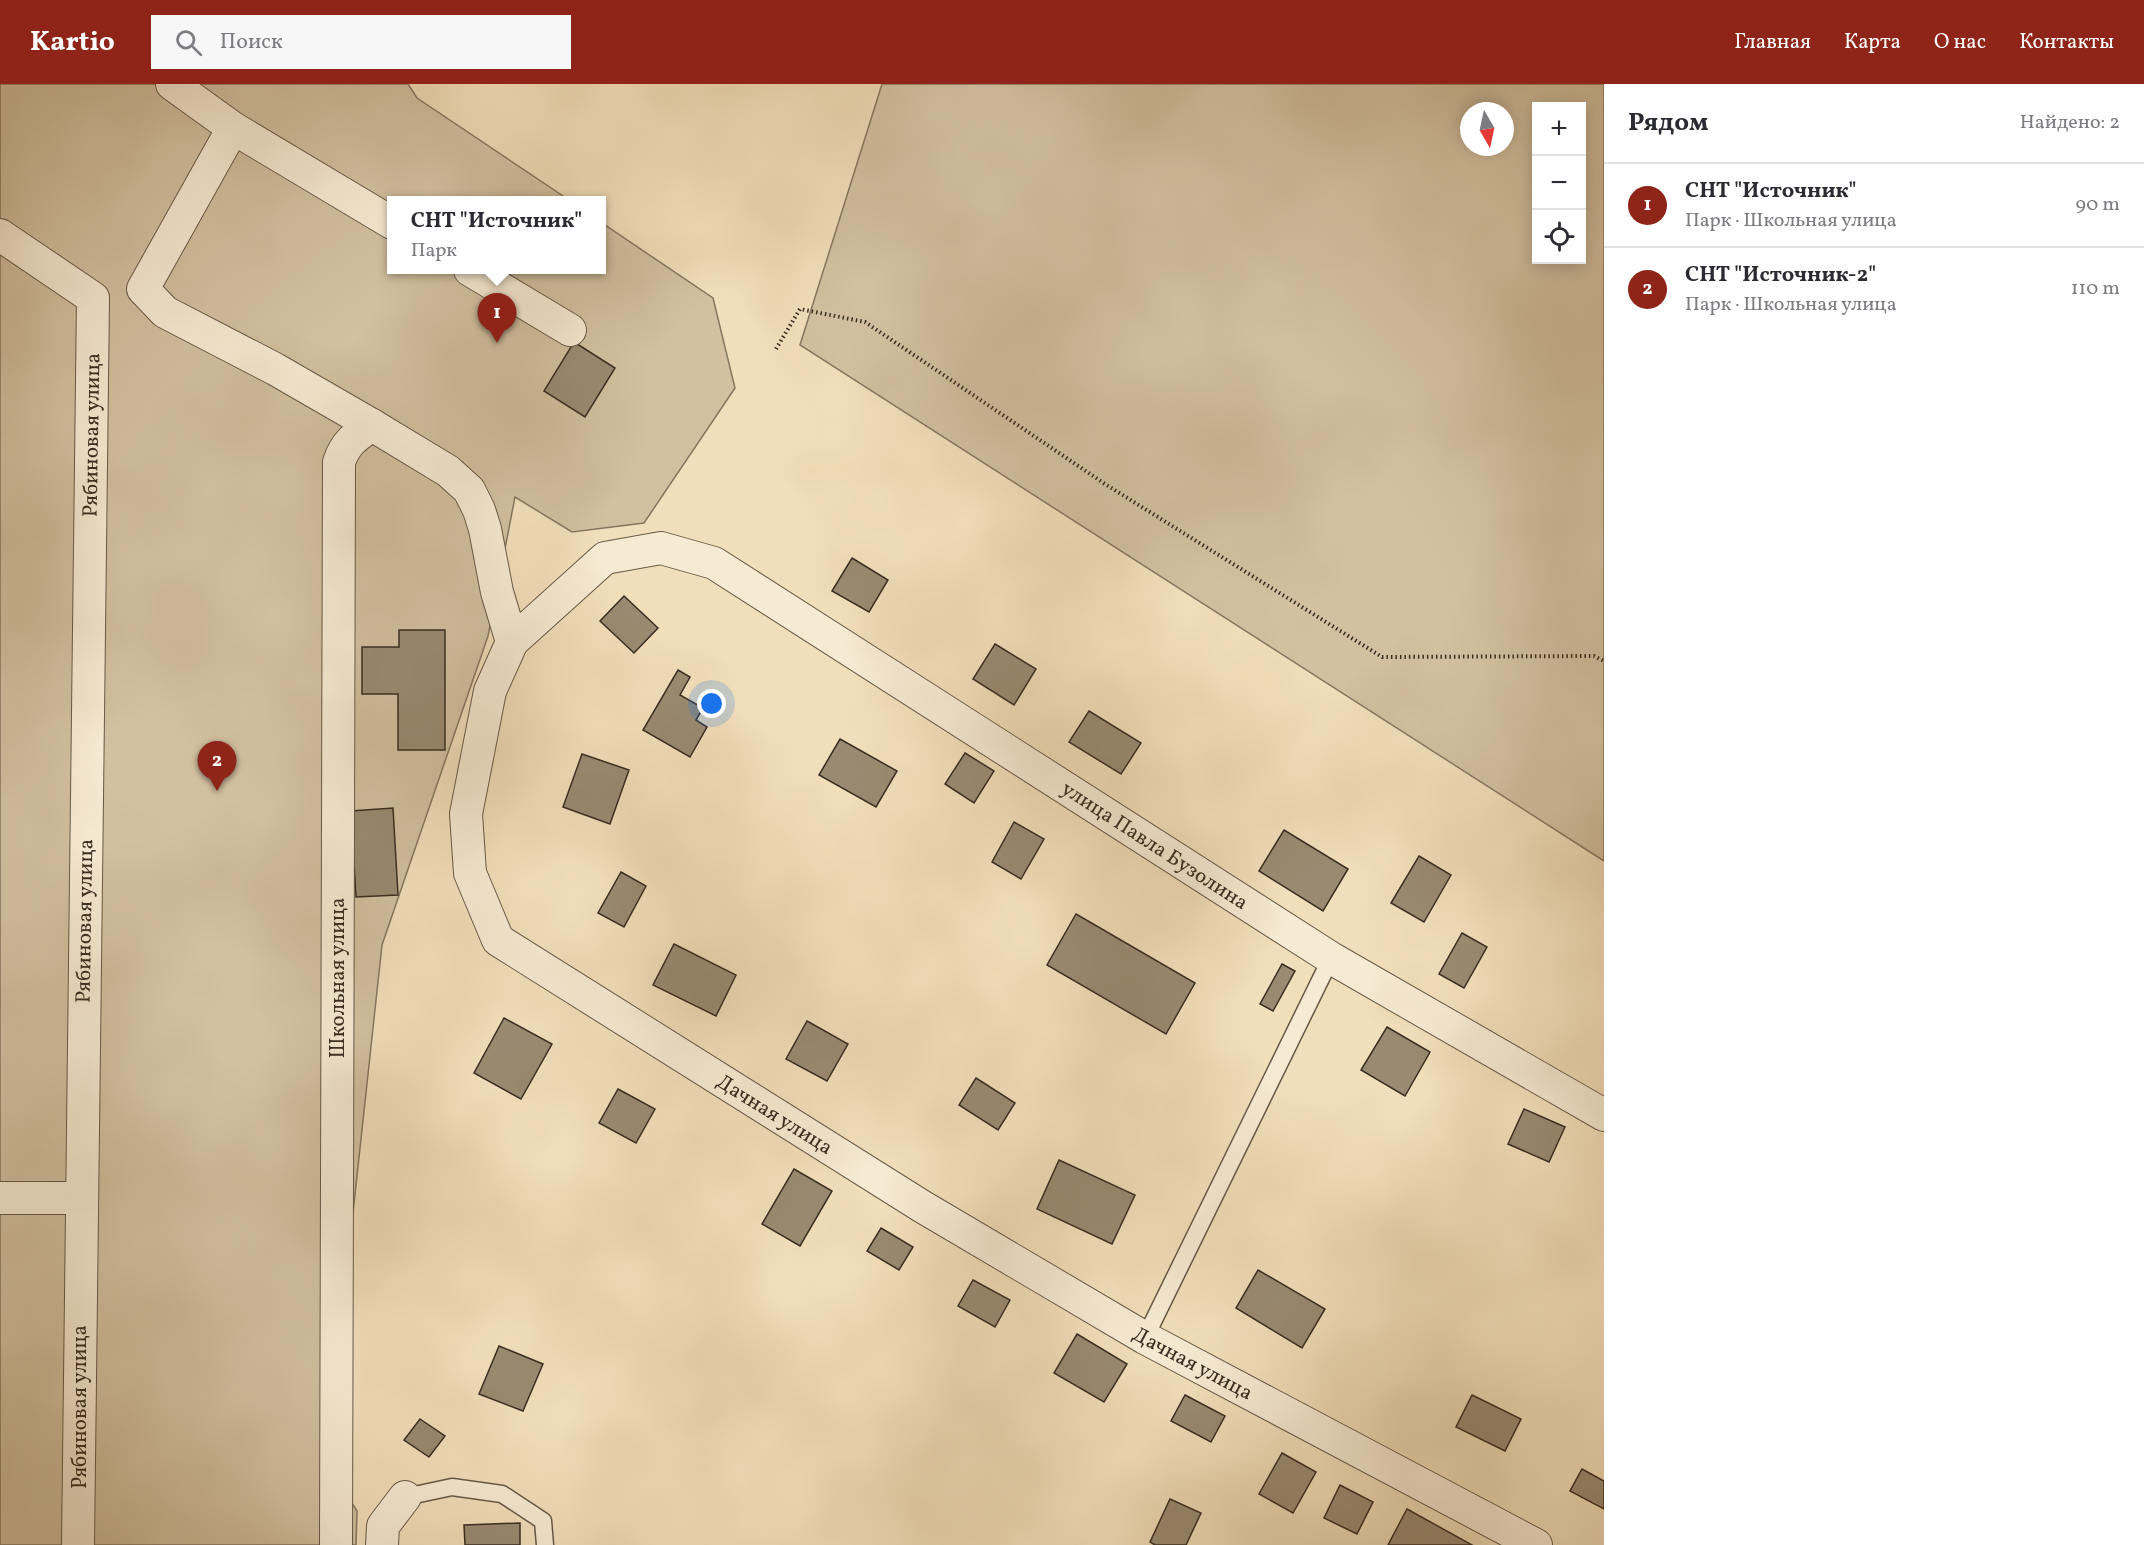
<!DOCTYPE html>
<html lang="ru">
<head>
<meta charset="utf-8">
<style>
	body { margin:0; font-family:Vollkorn,serif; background:#f7f7f7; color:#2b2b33 }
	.controls { position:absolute; right:18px; top:18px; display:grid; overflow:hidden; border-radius:0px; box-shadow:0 3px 15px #0003 }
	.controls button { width:54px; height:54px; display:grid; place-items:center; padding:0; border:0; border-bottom:2px solid #e1e1e2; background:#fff; color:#2b2b33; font:30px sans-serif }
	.compass { position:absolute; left:1460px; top:18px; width:54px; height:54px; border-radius:50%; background:#fff; box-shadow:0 3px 15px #0003; rotate:171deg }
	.you { position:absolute; left:712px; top:620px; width:21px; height:21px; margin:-15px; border:4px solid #fff; border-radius:50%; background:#1a73e8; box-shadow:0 0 0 9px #1a73e833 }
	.badge { display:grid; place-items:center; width:39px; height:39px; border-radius:50%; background:#8f2418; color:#fff; font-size:20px; font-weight:700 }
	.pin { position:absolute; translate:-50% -50px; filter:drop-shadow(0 2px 3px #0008) }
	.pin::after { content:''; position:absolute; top:32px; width:21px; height:18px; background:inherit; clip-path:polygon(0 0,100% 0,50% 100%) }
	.popup { position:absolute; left:387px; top:112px; width:219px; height:78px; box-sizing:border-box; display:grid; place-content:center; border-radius:0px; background:#fff; filter:drop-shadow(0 2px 4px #0005); font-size:20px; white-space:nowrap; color:#7c7c81 }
	.popup b { font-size:22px; color:#2b2b33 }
	.popup::after { content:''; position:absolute; left:50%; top:100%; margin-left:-12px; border:12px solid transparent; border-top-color:#fff }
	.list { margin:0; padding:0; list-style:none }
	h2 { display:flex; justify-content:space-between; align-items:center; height:78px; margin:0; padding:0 24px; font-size:26px }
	h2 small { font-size:20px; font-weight:400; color:#7c7c81 }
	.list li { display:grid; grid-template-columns:39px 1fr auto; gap:18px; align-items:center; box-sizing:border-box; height:84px; padding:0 24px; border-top:2px solid #e1e1e2 }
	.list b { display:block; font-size:22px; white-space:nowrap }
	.list p { margin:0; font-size:20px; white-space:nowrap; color:#7c7c81 }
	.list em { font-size:20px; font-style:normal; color:#7c7c81 }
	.icon { flex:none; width:33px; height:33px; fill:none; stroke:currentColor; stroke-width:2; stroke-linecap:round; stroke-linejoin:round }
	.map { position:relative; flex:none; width:1604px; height:1461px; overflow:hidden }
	header { display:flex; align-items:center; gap:36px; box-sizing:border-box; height:84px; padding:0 30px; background:#8f2418; color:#fff }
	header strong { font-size:28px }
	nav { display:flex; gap:33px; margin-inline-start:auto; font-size:21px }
	.search { width:420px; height:54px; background:#f7f7f7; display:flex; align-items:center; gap:15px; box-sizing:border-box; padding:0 21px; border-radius:0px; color:#7c7c81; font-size:22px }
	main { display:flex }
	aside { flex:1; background:#fff }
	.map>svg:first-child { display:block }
	.green { fill:#d2c0a0; stroke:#867760; stroke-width:1.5; fill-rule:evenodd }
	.building { fill:#998a71; stroke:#392e21; stroke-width:1.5 }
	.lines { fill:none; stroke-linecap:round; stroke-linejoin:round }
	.service-casing { stroke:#675a47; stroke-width:19 }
	.minor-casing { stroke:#675a47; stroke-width:34 }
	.path { stroke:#392e21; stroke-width:4; stroke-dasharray:1.5 3; stroke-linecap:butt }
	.service { stroke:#f6ead2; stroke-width:16 }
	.minor { stroke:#f6ead2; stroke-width:32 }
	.labels { text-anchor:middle; stroke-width:5; stroke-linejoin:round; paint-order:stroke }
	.street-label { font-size:21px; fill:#392e21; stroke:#f6ead2 }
</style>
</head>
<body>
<header>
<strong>Kartio</strong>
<div class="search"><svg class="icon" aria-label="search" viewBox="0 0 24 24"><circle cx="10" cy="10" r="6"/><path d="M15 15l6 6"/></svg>Поиск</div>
<nav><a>Главная</a><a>Карта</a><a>О нас</a><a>Контакты</a></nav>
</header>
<main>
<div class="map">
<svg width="1604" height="1461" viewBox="0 0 1604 1461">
	<rect width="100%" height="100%" fill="#f1deba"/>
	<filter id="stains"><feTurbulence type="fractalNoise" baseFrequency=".00333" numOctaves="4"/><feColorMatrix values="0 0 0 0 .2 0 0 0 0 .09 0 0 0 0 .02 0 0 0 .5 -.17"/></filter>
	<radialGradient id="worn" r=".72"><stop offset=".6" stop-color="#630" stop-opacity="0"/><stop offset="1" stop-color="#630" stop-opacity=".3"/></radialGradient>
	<!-- green -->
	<g class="green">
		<path d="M0,0h408l9,14 152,102h-177v70h210v-47l111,75 22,90 -91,135 -72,9 -57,-35 -27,139 -106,309 -56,517 31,49 -1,34h-356z"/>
		<path d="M882,0h722v777l-804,-516zM1582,22v154h-46v-154zM1469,27h36v36h-36z"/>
	</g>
	<!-- building -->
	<g class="building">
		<path d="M574,258l41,26 -30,49 -41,-26z"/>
		<path d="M852,474l36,22 -19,32 -37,-21z"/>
		<path d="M624,512l34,32 -24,25 -34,-32z"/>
		<path d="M399,546h46v120h-47v-56h-36v-47h37z"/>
		<path d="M995,560l41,25 -22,36 -41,-26z"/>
		<path d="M678,586l12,7 -10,18 23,13 -7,12 11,7 -17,30 -47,-27z"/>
		<path d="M1089,627l52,32 -20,31 -52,-32z"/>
		<path d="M840,655l57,32 -21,36 -57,-32z"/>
		<path d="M965,669l29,18 -20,32 -29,-19z"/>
		<path d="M582,670l47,16 -19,54 -47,-17z"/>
		<path d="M393,724l5,87 -42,2 -5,-86z"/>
		<path d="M1014,738l30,17 -23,40 -29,-17z"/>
		<path d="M1284,746l64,39 -25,42 -64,-40z"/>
		<path d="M1419,772l32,19 -27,47 -33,-19z"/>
		<path d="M621,788l25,14 -22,41 -26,-14z"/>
		<path d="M1076,830l119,69 -29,51 -119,-69z"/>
		<path d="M1462,849l25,14 -23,41 -25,-14z"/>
		<path d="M674,860l62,31 -20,41 -63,-31z"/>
		<path d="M1282,880l13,7 -22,40 -13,-7z"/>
		<path d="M504,934l48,26 -31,55 -47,-26z"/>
		<path d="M807,937l41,23 -21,37 -41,-22z"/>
		<path d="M1387,943l43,25 -25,44 -44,-26z"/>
		<path d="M976,994l39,25 -17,27 -39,-25z"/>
		<path d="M618,1005l37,20 -19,34 -37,-20z"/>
		<path d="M1524,1025l41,18 -16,35 -41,-18z"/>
		<path d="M1059,1076l76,35 -23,49 -75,-35z"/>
		<path d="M794,1085l38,22 -32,55 -38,-22z"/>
		<path d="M881,1144l32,19 -14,23 -32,-19z"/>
		<path d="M1258,1186l67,39 -23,39 -66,-40z"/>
		<path d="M973,1196l37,20 -15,27 -37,-21z"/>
		<path d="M1077,1250l50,30 -23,38 -50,-29z"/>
		<path d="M499,1262l44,18 -20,47 -44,-17z"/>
		<path d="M1185,1311l40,21 -14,26 -40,-21z"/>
		<path d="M1472,1311l49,24 -16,32 -49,-24z"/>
		<path d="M420,1335l25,17 -16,21 -25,-17z"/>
		<path d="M1282,1369l34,19 -23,41 -34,-19z"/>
		<path d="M1582,1385l22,12v28l-34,-18z"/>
		<path d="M1340,1401l33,17 -16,32 -33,-16z"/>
		<path d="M1170,1415l31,14 -15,32h-31l-5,-3z"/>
		<path d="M1407,1425l65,36h-84z"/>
		<path d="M520,1439v22h-55l-1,-20z"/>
	</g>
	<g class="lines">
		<!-- service casing -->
		<g class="service-casing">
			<g id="service">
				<path d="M1145,1254l186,-380"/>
				<path d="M405,1413l47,-10 50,7 41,27 2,24"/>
			</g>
		</g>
		<!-- minor casing -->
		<g class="minor-casing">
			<g id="minor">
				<path d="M172,0l61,44 159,95"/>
				<path d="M233,44l-90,161 22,23 110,57 97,56 76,46 21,19 10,20 6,19 12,63 15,50"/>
				<path d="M0,151l93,63 -15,1247"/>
				<path d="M470,186l100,60"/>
				<path d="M0,1114h80"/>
				<path d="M336,1461l3,-1083c7,-20 16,-25 33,-37"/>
				<path d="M382,1461l1,-19 22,-29"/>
				<path d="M1536,1461l-391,-207 -222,-131 -425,-267 -28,-67 -4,-59 24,-123 22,-49 93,-84 56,-10 53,15 617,395 273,157"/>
			</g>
		</g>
		<!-- path -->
		<path class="path" d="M776,265l24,-40 65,13 240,162 277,173 212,-1 10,5"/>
		<!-- service -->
		<use href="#service" class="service"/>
		<!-- minor -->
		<use href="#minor" class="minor"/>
	</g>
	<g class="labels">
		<!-- street labels -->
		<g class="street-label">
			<text transform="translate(91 351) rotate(-89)" y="7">Рябиновая улица</text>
			<text transform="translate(1155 761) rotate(33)" y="7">улица Павла Бузолина</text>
			<text transform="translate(84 837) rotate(-89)" y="7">Рябиновая улица</text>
			<text transform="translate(337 894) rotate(-90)" y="7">Школьная улица</text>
			<text transform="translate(775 1030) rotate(32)" y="7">Дачная улица</text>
			<text transform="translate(1193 1279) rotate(28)" y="7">Дачная улица</text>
			<text transform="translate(79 1323) rotate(-90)" y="7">Рябиновая улица</text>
		</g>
	</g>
	<rect width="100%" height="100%" filter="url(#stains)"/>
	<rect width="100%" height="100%" fill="url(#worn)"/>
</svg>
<div class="controls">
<button>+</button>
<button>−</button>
<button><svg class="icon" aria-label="locate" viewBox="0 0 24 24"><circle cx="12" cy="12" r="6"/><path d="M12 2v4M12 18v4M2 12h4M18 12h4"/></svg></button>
</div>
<svg class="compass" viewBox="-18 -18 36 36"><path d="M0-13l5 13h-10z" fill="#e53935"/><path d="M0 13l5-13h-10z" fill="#7c7c81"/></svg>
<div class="you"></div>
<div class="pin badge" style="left:497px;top:259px">1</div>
<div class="popup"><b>СНТ &quot;Источник&quot;</b>Парк</div>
<div class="pin badge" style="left:217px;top:707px">2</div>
</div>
<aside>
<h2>Рядом<small>Найдено: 2</small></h2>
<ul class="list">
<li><span class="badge">1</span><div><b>СНТ &quot;Источник&quot;</b><p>Парк · Школьная улица</p></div><em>90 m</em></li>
<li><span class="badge">2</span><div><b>СНТ &quot;Источник-2&quot;</b><p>Парк · Школьная улица</p></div><em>110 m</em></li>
</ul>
</aside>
</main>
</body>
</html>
